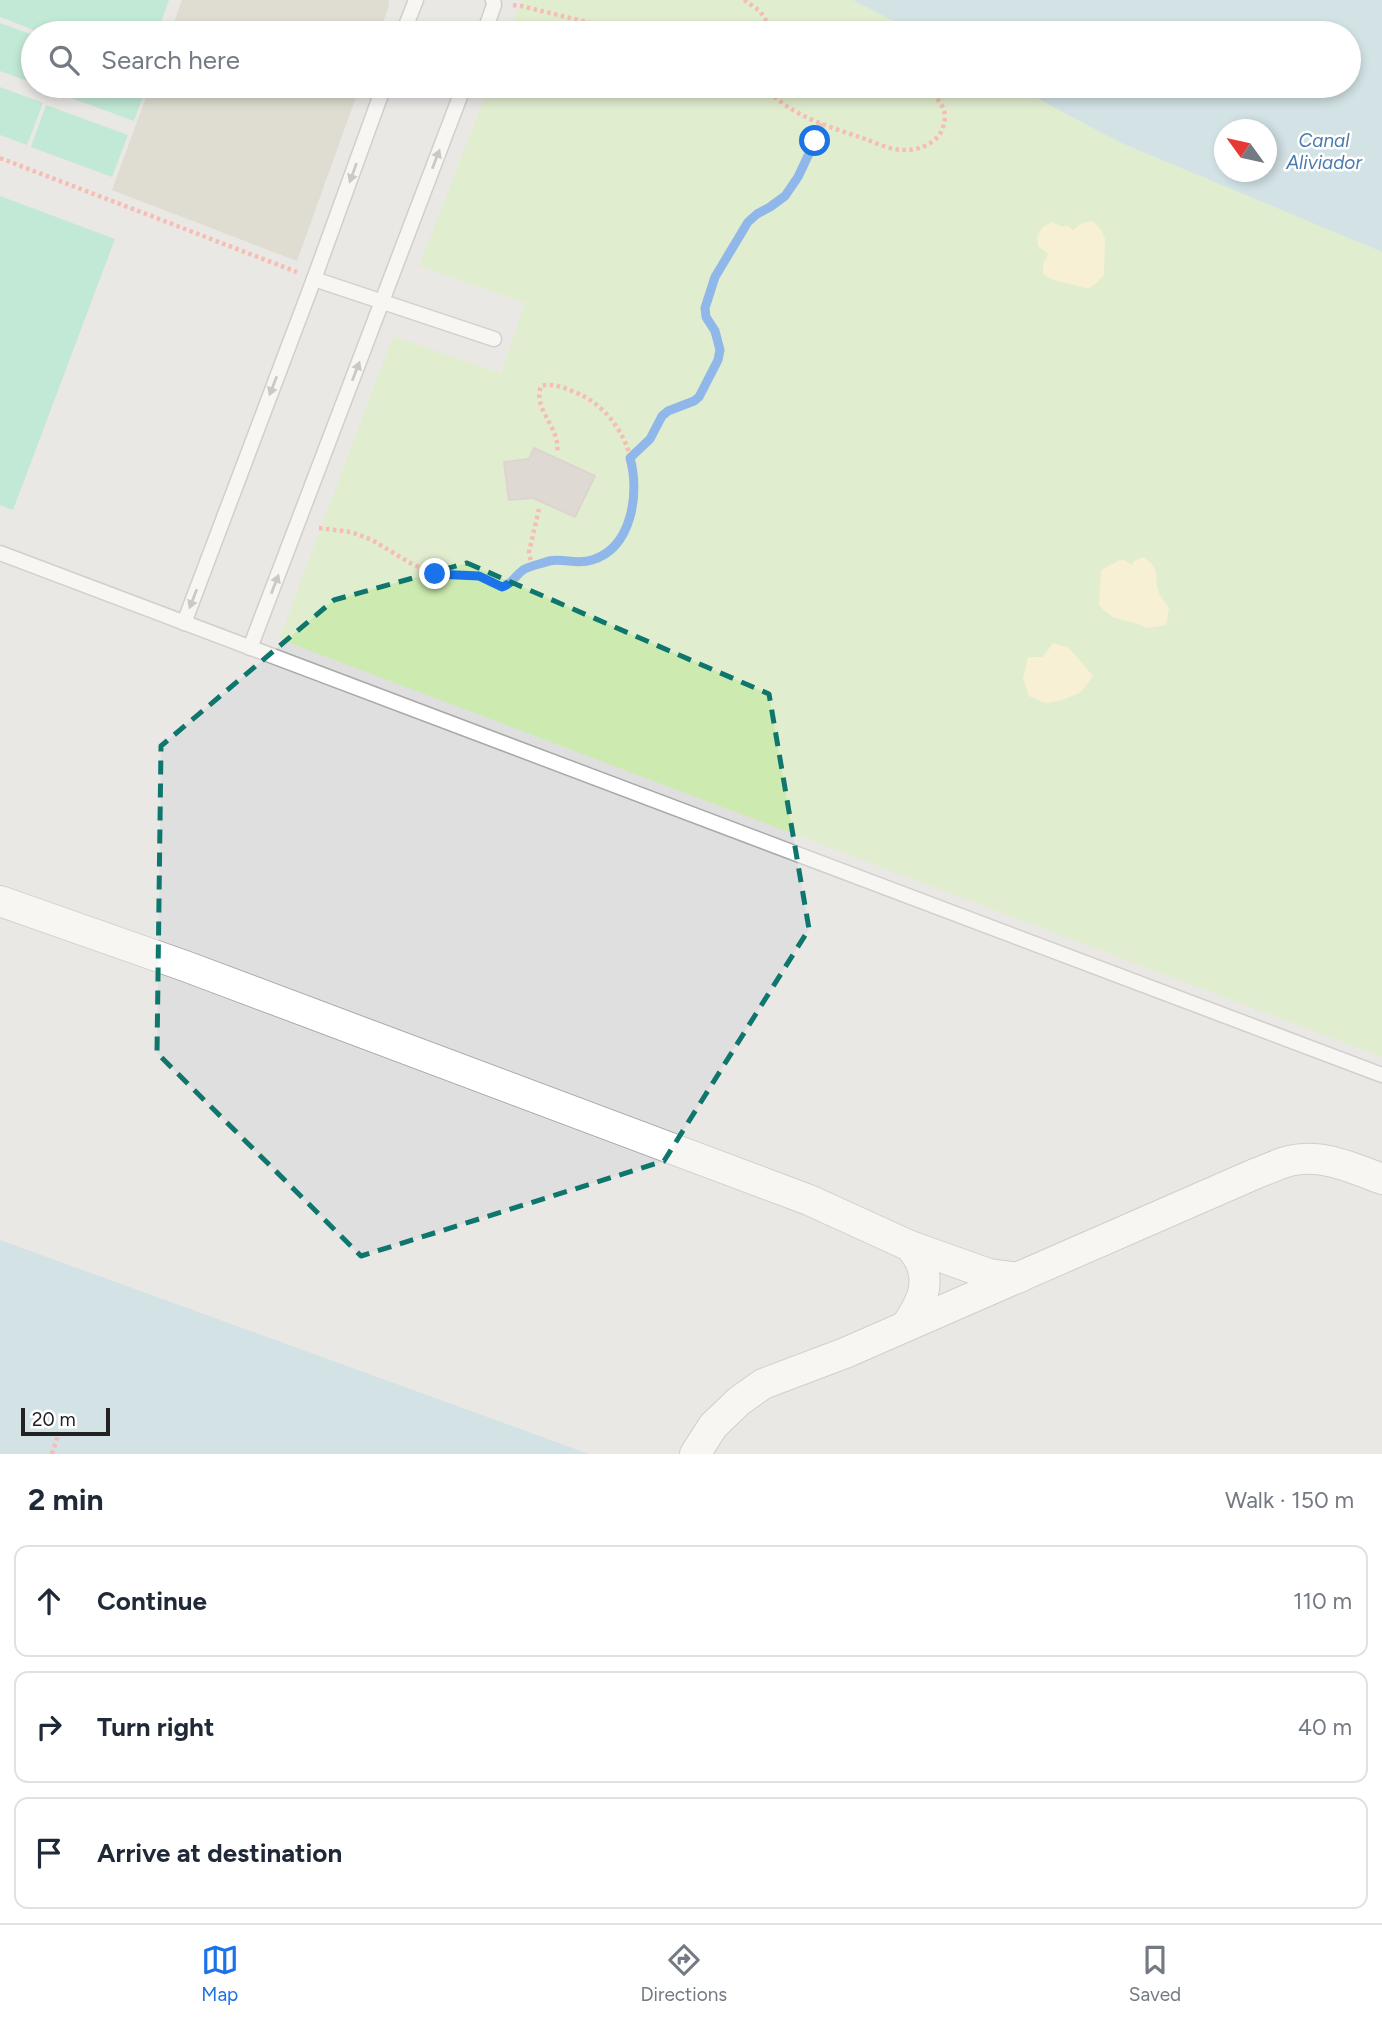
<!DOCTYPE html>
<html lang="en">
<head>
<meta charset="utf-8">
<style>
	body { margin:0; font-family:Figtree,sans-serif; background:#f2f2f3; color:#1f2937 }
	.compass { position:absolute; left:1214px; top:119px; width:63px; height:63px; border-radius:50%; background:#fff; box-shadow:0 4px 10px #0003; rotate:303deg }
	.scale { position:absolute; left:21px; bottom:18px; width:89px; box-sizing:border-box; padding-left:7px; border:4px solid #222; border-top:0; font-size:19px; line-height:24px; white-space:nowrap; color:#222; -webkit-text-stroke:5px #fff; paint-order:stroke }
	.stop { position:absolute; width:21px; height:21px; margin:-16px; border:5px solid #1a73e8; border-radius:50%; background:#fff }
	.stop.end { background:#1a73e8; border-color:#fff; box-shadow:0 2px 7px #0008 }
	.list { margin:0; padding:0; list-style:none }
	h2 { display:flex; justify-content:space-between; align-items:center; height:91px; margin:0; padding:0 28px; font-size:30px }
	h2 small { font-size:23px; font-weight:400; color:#747a83 }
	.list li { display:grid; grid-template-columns:46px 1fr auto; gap:21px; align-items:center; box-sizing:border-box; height:112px; margin:0 14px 14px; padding:0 14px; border:2px solid #e0e1e3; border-radius:14px }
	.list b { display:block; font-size:26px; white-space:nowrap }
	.list em { font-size:23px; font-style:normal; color:#747a83 }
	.icon { flex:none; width:38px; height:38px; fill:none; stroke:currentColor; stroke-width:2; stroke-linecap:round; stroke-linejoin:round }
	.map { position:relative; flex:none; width:1382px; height:1454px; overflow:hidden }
	.search { position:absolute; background:#fff; box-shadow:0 4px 10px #0003; left:21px; right:21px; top:21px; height:77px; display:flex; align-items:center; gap:18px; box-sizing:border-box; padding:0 24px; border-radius:38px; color:#747a83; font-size:26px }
	.sheet { height:469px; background:#fff }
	nav { display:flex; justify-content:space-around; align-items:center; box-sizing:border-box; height:98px; border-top:2px solid #e0e1e3; background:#fff; font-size:19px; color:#747a83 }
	nav a { display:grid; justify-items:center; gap:4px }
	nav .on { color:#1a73e8 }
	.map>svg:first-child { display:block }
	.residential { fill:#e0dfdf }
	.construction { fill:#c7c7b4 }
	.grass { fill:#cdebb0 }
	.sand { fill:#fff1ba }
	.pitch { fill:#88e0be }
	.water { fill:#aad3df; fill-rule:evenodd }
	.building { fill:#c7bfb8; stroke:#c4b6ab; stroke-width:2 }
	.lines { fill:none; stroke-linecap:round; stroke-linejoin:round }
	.service-casing { stroke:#a9a9a9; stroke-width:17 }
	.minor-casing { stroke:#a9a9a9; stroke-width:32 }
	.path { stroke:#fa8072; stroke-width:4.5; stroke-dasharray:3.5 3.5; stroke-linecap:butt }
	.service { stroke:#fff; stroke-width:14 }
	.minor { stroke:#fff; stroke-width:30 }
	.oneway { fill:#9c9c9c }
	.route { stroke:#1a73e8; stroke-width:9 }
	.marked { fill:none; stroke:#0f766e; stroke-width:5; stroke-dasharray:14 9; stroke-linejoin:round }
	.labels { text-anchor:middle; stroke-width:5; stroke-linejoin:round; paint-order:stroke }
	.water-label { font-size:19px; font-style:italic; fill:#4a7aab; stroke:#fff }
</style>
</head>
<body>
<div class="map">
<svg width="1382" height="1454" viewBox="0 0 1382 1454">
	<rect width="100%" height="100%" fill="#f2efe9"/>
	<!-- residential -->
	<path class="residential" d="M0,0h853l63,33h-883v53h981l105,56 263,110v1202h-1382z"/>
	<!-- construction -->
	<g class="construction">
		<path d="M182,0h206l1,6 -10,27h-209z"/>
		<path d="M150,86h210l-63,175 -185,-71z"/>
	</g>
	<!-- grass -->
	<g class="grass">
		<path d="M522,0h331l63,33h-407z"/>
		<path d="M489,86h525l105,56 263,110v805l-1103,-418 114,-303 108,37 24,-70 -106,-37z"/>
	</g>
	<!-- sand -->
	<g class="sand">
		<path d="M1093,221l9,10 3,8 -1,36c-15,17 -15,14 -34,9 -11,-3 -17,-3 -27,-10v-10l5,-10 -10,-8 -1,-9 5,-9 9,-6 13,5 3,-2 6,5 9,-7z"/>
		<path d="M1143,557c19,12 10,19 16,36 2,5 7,11 10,15l-3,17 -20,3c-20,-11 -30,-3 -47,-23l2,-35 21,-11 10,6 2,-4z"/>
		<path d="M1053,643l16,5 24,28 -12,16 -18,8 -18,3 -16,-7 -6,-18 5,-21h15z"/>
	</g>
	<!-- pitch -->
	<g class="pitch">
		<path d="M0,0h169l-12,33h-115l-42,-16z"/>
		<path d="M0,23l33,12v48l-33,-12z"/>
		<path d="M54,86h93l-13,35 -82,-30z"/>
		<path d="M0,87l43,16 -16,42 -27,-10z"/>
		<path d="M46,105l82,30 -16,42 -81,-30z"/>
		<path d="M0,196l115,43 -102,271 -13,-5z"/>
	</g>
	<!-- water -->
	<g class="water">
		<path d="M853,0h529v252l-263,-110 -105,-56h335v-53h-433zM1224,130h42v42h-42z"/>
		<path d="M0,1240l589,214h-589z"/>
	</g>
	<!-- building -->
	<path class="building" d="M534,448l61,28 -20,41 -42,-19 -24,2 -5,-38 25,-3z"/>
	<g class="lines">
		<!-- service casing -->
		<g class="service-casing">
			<g id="service">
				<path d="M403,33l13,-33"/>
				<path d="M484,33l10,-28 -1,-5"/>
				<path d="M314,279l180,60"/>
				<path d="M0,553l1382,522"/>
				<path d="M184,623l130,-344 70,-193"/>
				<path d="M250,648l214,-562"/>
			</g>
		</g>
		<!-- minor casing -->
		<g class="minor-casing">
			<g id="minor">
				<path d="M0,901l185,65 624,234 101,46"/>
				<path d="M906,1326c12,-18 24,-37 16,-60 -2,-7 -8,-14 -12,-20l79,28 29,4"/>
				<path d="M695,1454l18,-28 26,-25 24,-17 82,-31 412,-180c11,-4 21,-9 32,-12 32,-8 64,7 93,18"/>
			</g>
		</g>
		<!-- path -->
		<g class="path">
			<path d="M744,0l16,11 14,22"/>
			<path d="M513,5l8,1 111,27"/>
			<path d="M668,33c19,-5 35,-11 53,0"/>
			<path d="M765,86c23,30 66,41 100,53 13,5 28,12 42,11 12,0 26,-6 33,-16 4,-8 7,-17 3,-26 -3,-7 -11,-15 -15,-22"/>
			<path d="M0,158l297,114"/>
			<path d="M630,458c8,-6 16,-13 22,-23 3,-5 5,-13 10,-19 8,-9 23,-9 33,-16 10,-7 25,-40 25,-52 -1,-12 -8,-19 -13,-29 -5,-12 2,-30 7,-41 7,-15 29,-53 41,-63 9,-8 22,-11 31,-20 17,-19 27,-48 35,-72"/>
			<path d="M319,528l32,4 21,8 40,24 23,10 44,2 23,11c10,-3 13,-11 21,-16 6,-5 17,-7 25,-9 9,-3 17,0 26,0 12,1 26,-3 35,-11 8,-6 14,-18 17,-27 22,-49 -2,-114 -54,-133 -10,-4 -20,-8 -31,-5 -9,23 20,41 16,67"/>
			<path d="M532,567l-3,-15 10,-43"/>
			<path d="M52,1454l7,-22"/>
		</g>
		<!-- service -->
		<use href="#service" class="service"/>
		<!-- minor -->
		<use href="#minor" class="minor"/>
	</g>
	<!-- one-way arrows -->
	<defs><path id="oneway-solid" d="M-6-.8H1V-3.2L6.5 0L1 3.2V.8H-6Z" transform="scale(1.75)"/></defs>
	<g class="oneway">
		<use href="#oneway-solid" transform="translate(436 159) rotate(-69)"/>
		<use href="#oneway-solid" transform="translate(353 173) rotate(110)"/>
		<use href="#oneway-solid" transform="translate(356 371) rotate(-69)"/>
		<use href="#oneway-solid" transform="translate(273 386) rotate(111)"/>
		<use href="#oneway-solid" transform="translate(275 584) rotate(-69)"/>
		<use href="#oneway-solid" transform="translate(193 599) rotate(111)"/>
	</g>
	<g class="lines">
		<!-- route -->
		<path class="route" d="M435,574l44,2 23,11c10,-3 13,-11 21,-17 6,-4 18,-6 26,-9 14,-3 28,4 43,-1 40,-12 48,-67 38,-102l20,-19 12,-23 6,-5 26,-10 5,-4 19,-37 2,-10 -5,-19 -9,-14 -1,-9 10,-31 33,-55 9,-8 13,-7 15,-11 13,-19 17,-36"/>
	</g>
	<!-- marked area -->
	<path d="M0 0H1382V1454H0ZM467,563l302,131 40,235 -145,232 -303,95 -204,-203 4,-307 173,-146z" fill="#f2efe9" fill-opacity=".55" fill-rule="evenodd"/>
	<path class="marked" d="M467,563l302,131 40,235 -145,232 -303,95 -204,-203 4,-307 173,-146z"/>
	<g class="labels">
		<!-- water labels -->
		<g class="water-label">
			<text x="1324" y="147">Canal<tspan x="1324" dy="22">Aliviador</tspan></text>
		</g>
	</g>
</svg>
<svg class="compass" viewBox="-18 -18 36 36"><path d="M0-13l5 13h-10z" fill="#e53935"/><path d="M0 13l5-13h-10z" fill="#747a83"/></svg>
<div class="scale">20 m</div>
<div class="stop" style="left:815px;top:141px"></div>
<div class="stop end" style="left:435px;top:574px"></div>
<div class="search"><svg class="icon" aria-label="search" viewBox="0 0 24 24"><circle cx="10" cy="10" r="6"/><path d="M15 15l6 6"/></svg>Search here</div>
</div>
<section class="sheet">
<h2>2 min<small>Walk · 150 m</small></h2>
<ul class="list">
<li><svg class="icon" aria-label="ahead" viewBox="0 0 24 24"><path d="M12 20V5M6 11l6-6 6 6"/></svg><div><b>Continue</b></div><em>110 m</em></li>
<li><svg class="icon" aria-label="right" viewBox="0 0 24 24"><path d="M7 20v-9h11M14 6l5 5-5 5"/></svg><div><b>Turn right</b></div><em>40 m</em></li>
<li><svg class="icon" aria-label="arrive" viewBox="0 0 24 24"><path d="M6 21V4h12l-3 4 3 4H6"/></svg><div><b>Arrive at destination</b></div></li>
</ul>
</section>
<nav>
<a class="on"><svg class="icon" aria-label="map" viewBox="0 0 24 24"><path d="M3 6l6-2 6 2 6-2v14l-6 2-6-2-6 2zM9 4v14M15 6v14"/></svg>Map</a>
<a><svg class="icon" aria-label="directions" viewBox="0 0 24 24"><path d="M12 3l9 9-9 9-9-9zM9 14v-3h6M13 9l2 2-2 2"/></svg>Directions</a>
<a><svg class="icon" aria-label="saved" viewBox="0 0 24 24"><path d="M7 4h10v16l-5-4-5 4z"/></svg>Saved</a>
</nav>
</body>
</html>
